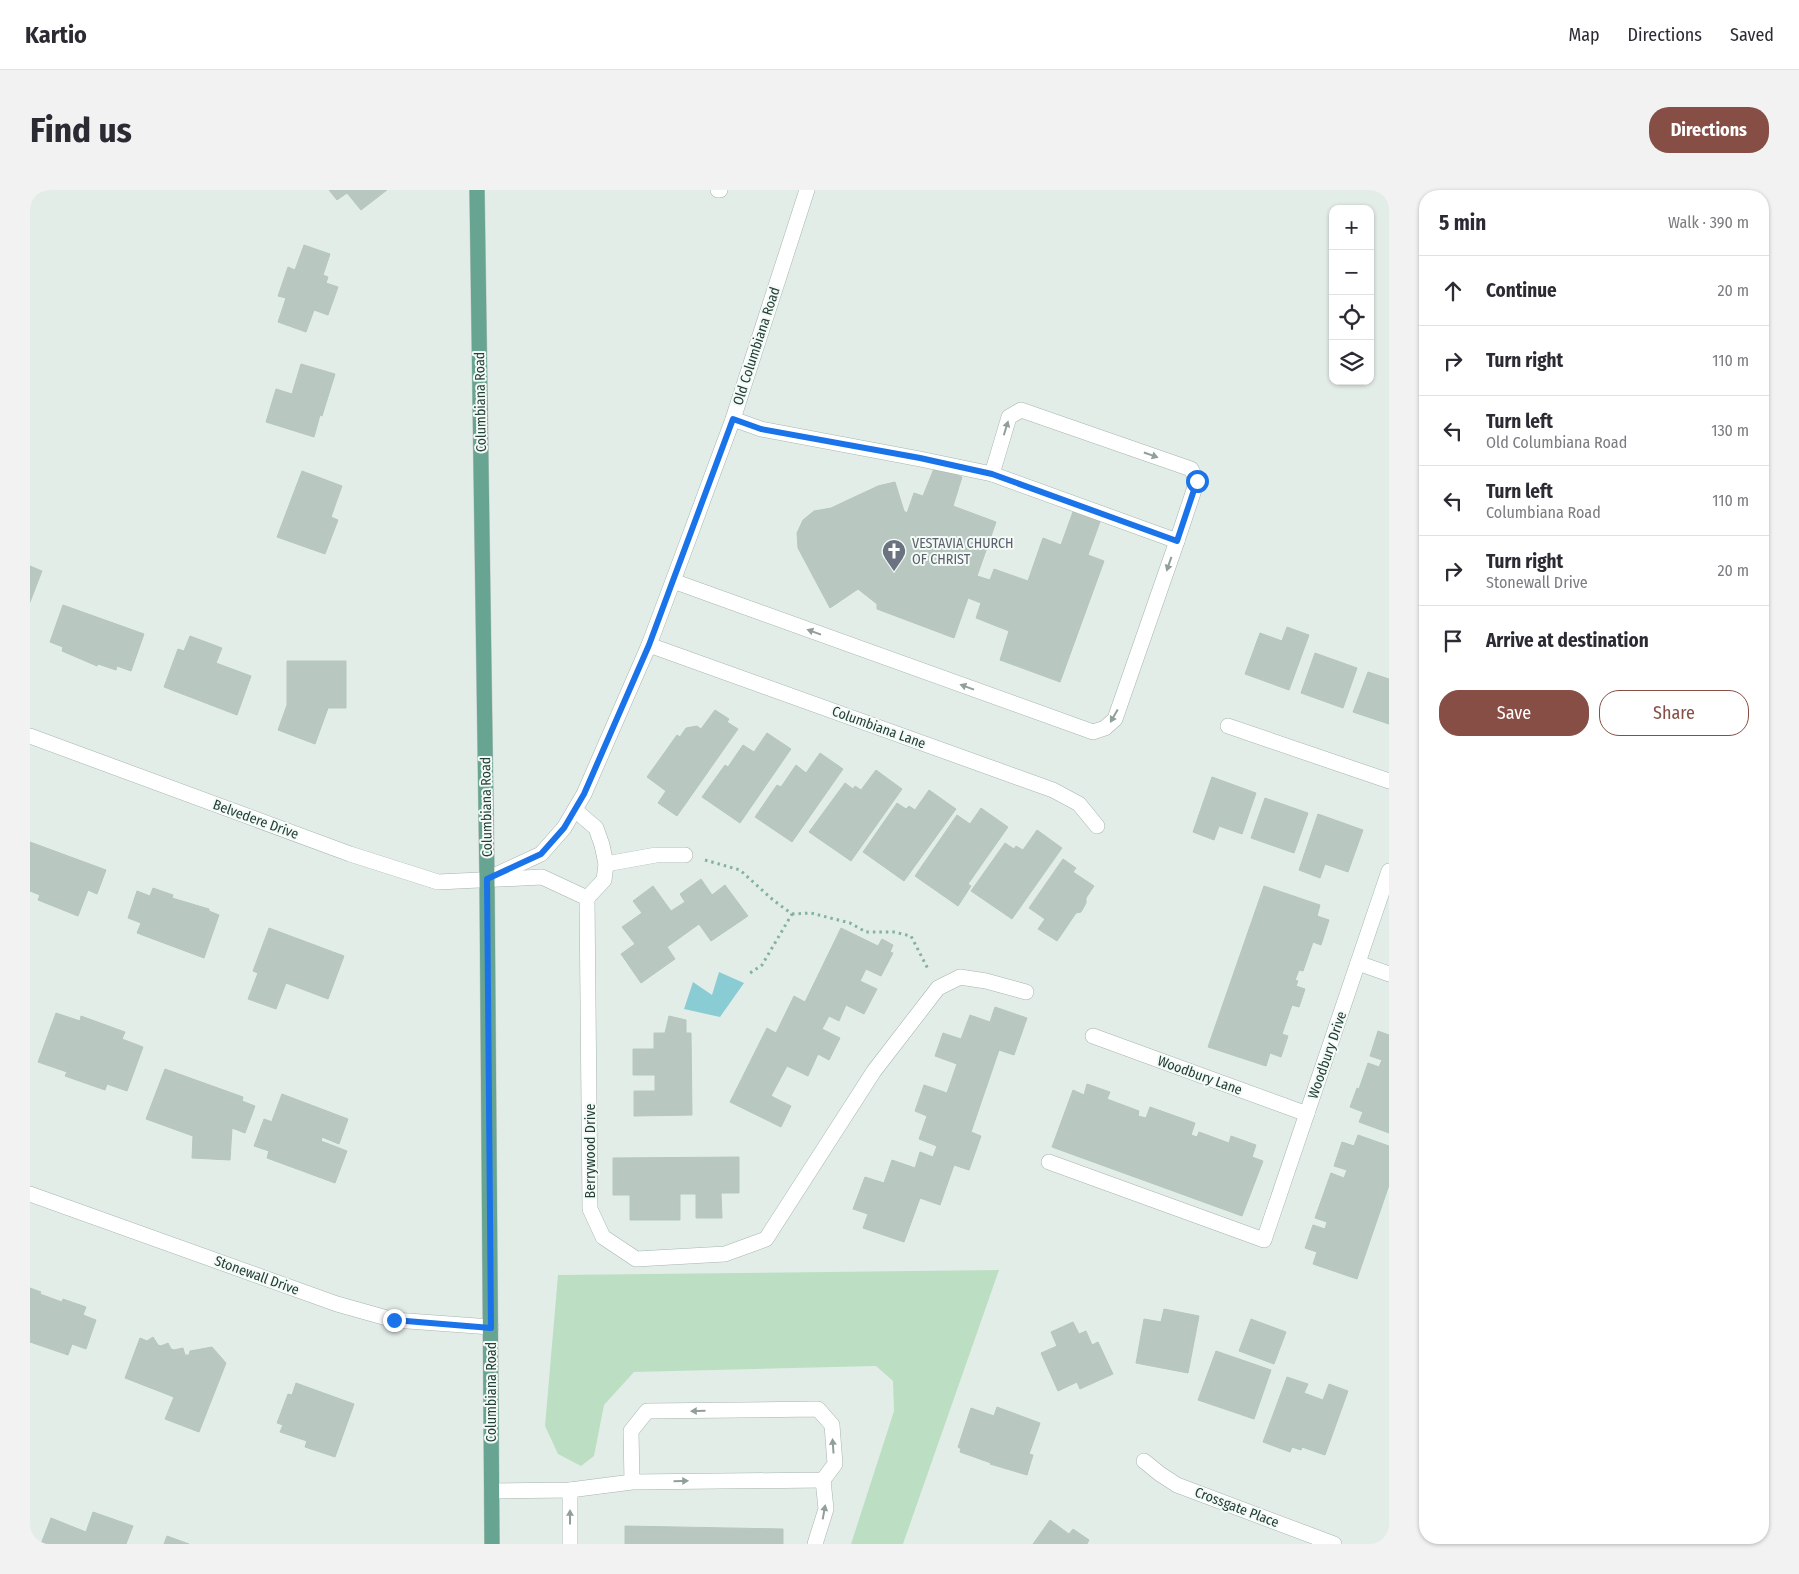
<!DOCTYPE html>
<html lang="en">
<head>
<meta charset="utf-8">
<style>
	body { margin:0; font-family:"Fira Sans Condensed",sans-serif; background:#f2f2f3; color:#2b2b33 }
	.controls { position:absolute; right:15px; top:15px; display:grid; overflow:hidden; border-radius:10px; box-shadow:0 1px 4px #0004 }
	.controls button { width:45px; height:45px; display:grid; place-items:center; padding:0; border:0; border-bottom:1px solid #e1e1e2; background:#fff; color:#2b2b33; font:25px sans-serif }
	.stop { position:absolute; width:15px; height:15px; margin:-11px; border:4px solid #1a73e8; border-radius:50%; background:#fff }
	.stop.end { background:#1a73e8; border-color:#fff; box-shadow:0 1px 5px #0008 }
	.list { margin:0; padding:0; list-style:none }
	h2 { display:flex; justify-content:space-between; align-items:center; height:65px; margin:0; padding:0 20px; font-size:21px }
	h2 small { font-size:16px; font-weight:400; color:#7c7c81 }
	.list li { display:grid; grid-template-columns:32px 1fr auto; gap:15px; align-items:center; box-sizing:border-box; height:70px; padding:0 20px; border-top:1px solid #e1e1e2 }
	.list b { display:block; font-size:19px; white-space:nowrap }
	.list p { margin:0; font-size:16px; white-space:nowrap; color:#7c7c81 }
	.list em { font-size:16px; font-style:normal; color:#7c7c81 }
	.actions { display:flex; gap:10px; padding:15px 20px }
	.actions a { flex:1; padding:11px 0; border:1px solid #864e44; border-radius:20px; text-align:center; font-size:18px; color:#864e44 }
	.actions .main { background:#864e44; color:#fff }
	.icon { flex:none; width:28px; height:28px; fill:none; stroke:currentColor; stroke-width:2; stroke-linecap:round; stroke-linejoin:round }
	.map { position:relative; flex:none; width:1359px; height:1354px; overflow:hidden; border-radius:20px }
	header { display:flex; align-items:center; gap:30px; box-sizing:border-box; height:70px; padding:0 25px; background:#fff; border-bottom:1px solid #e1e1e2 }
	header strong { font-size:24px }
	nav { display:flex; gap:28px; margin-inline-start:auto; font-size:18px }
	.intro { display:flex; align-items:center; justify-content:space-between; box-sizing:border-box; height:120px; padding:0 30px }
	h1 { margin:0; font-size:35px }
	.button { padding:12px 22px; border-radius:20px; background:#864e44; color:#fff; font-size:18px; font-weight:700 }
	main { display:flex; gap:30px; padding:0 30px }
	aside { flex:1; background:#fff; border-radius:20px; box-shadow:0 1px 4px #0004 }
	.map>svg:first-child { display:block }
	.green { fill:#bcdfc3 }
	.water { fill:#8accd3 }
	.building { fill:#b8c8c1; stroke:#b5c7bf }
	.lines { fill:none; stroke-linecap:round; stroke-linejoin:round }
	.minor-casing { stroke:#a5b5af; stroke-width:16 }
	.major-casing { stroke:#c1c9c7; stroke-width:16 }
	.path { stroke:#83b2a1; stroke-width:3; stroke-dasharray:2.5 4; stroke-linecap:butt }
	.minor { stroke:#fff; stroke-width:15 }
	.major { stroke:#67a491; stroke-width:15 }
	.oneway { fill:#909f9a }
	.route { stroke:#1a73e8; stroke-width:6 }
	.labels { text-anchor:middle; stroke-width:4; stroke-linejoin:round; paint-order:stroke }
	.street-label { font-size:14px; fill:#223f36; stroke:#f4faf6 }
	.worship-label { font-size:14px; fill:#5b616d; stroke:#f4faf6; text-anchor:start }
</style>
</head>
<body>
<header>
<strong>Kartio</strong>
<nav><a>Map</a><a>Directions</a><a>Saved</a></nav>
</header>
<div class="intro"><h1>Find us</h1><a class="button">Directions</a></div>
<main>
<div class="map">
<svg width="1359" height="1354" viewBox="0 0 1359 1354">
	<rect width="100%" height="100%" fill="#e3ede8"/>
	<!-- green -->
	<path class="green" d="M969,1080l-96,274h-52l43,-133 -1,-30 -17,-15 -242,6 -30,33 -10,51 -13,10 -23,-12 -13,-28 13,-151z"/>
	<!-- water -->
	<path class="water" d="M689,782l25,11 -24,34 -36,-8 9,-27 19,13z"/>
	<!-- building -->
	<g class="building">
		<path d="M299,0h58l-26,20 -14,-17 -10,7z"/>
		<path d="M274,55l26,9 -7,21 5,2 -2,6 12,4 -10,28 -14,-5 -8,22 -28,-10 8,-24 -8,-2 10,-29 7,3z"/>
		<path d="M271,174l34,10 -13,42 -2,-1 -6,22 -48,-15 10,-33 16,5z"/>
		<path d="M905,276l27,11 -9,29 43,16 -19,54 13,4 4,-11 34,12 15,-43 18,7 13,-36 27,10 -13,36 16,6 -44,121 -60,-22 9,-29 -33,-13 5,-15 -13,-5 -14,40 -77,-29v-5l-19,-15 -28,19 -32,-60 -1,-15 6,-13 11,-9 17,-3 47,-22 17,-4 9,29 3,2 7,-20 9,3z"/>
		<path d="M272,281l40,15 -11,31 7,3 -13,34 -48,-17z"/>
		<path d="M0,376l12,5 -12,31z"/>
		<path d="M33,415l81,29 -13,37 -14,-5 -1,4 -18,-6 -1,2 -35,-15 1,-4 -13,-5z"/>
		<path d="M1257,437l22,8 -20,55 -44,-16 15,-41 22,8z"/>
		<path d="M160,446l32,12 -6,15 35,13 -14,39 -73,-28 14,-38 6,2z"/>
		<path d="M1285,463l42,15 -14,40 -42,-15z"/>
		<path d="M257,471h59v47h-18l-13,36 -37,-14 9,-25z"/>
		<path d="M1338,482l21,7v45l-36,-12z"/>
		<path d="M685,520l14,9 -2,3 11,7 -61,87 -19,-13 8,-12 -19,-14 30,-42 3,2 6,-9 11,-2 4,3z"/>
		<path d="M737,543l24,16 -51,74 -38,-26 23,-32 3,2 15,-22 11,7z"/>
		<path d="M790,563l23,16 -51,73 -37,-25 22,-32 4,2 15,-22 10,8z"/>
		<path d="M846,580l26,19 -51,72 -42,-29 36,-49 8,6 2,-3 6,4z"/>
		<path d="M1182,587l44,16 -14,41 -23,-8 -5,14 -21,-8z"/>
		<path d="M899,600l27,19 -52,72 -41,-29 34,-49 9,6 3,-3 6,4z"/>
		<path d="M1235,608l43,15 -14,40 -43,-15z"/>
		<path d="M951,618l27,19 -40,57 3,2 -13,20 -43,-30 42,-61 13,9z"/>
		<path d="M1288,624l45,16 -15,42 -23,-8 -5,14 -21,-8z"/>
		<path d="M1007,640l25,18 -50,71 -41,-28 34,-48 9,6 2,-3 7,4z"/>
		<path d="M0,652l76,28 -9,24 -9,-4 -10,26 -40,-16 2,-5 -10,-4z"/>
		<path d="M1033,669l13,9 -3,4 21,14 -8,12v5l-5,9 -5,1 -19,28 -19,-12 7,-10 -16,-11z"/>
		<path d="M671,689l11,16 13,-10 23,31 -37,25 -12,-17 -32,23 8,12 -34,24 -20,-29 14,-10 -13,-17 20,-14 -9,-12 20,-15 18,25 14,-9 -5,-8z"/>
		<path d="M1234,696l56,19 -3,11 12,4 -8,25 -8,-3 -10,29 -4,-1 -4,10 3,1 -2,5 9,3 -6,18 -7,-2 -10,29 6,2 -7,21 -11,-4 -4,13 -58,-19z"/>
		<path d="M123,698l20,7 -1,3 37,11v2l10,4 -15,43 -67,-25 4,-10 -13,-5 9,-27 13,5z"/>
		<path d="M239,738l75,28 -16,43 -42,-16 -10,26 -28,-10 10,-26 -5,-2z"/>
		<path d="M811,738l37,18 4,-7 11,6 -3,7 3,1 -12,23 -15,-7 -6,12 17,8 -13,25 -18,-9 -7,16 -10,-5 -7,13 18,9 -11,22 -11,-6 -10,22 -21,-10 -16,30 20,10 -10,21 -51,-25 37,-74 9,5 18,-37 11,6z"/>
		<path d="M965,817l32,11 -13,37 -15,-5 -28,82 10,4 -12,34 -15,-5 -14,40 -20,-7 -16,44 -41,-14 5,-14 -15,-5 12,-32 19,6 8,-23 23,8 5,-16 13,5 4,-11 -18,-7 8,-23 -12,-5 9,-26 23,8 10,-29 -22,-8 8,-23 18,6 9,-24 20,7z"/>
		<path d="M26,823l24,8 1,-5 44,16 -3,7 21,8 -16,44 -20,-7 -2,6 -40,-14 2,-4 -29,-10z"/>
		<path d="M639,826l17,4v13h5l1,82 -58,1v-25h21v-16h-22v-26h21v-16h11z"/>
		<path d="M1348,841l11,4v98l-30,-11 4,-10 -13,-5 7,-19 2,1 9,-26 11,4 3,-7 -12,-4z"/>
		<path d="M135,879l78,28 -1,4 13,5 -10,27 -13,-5 -2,32 -38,-2 1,-22 -47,-17z"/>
		<path d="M1057,894l23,8 -3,7 32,12 -1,5 8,2 4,-11 45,16 -4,12 6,2 2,-5 30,11 2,-7 25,9 -4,12 11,4 -21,55 -190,-69 21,-57 11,5z"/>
		<path d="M252,904l66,25 -9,25 -17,-7 -1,4 26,10 -12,32 -68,-25 2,-7 -15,-5 10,-27 17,6 -9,-4z"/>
		<path d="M1328,945l31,11v39l-32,94 -44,-15 4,-12 -12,-4 8,-23 12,4 2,-7 -12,-4 16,-45 13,5 3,-8 -13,-4 8,-24 12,4z"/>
		<path d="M709,967v36h-18l1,25h-26v-24h-16v26h-50v-25h-17v-37z"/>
		<path d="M0,1098l11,4 -1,2 22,8 1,-3 23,8 -3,8 13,5 -10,29 -14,-5 -4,11 -38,-13z"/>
		<path d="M1134,1119l35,7 -11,57 -52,-10 8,-44 17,3z"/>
		<path d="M1221,1129l35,13 -12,32 -35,-13z"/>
		<path d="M1043,1132l6,12 7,-3 6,14 6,-3 15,32 -33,15 -3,-7 -19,9 -17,-38 16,-7 -6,-14z"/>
		<path d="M123,1147l5,8 3,1 7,-3 3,6 3,1 9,-2 2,7h4l1,-4 22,-4 14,16 -27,69 -34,-13 9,-22 -49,-19 15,-40 7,3z"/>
		<path d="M1186,1161l55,19 -17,49 -56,-19z"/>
		<path d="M1257,1187l21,7 -4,9 19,7 6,-16 19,7 -23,64 -23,-8 -1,3 -9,-3 -2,5 -27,-10z"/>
		<path d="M266,1193l58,21 -19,53 -30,-10 2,-6 -27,-9 3,-7 -6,-2 11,-29 4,1z"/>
		<path d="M967,1217l43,16 -11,31 4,1 -6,20 -37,-11 1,-1 -31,-11 1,-3 -3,-2 13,-39 23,8z"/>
		<path d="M63,1322l40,14 -7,18h-85l10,-26 35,14z"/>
		<path d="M1020,1330l19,14 4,-5 16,11 -2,4h-54z"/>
		<path d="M595,1336l158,3v15h-158z"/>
		<path d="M137,1346l22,8h-25z"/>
	</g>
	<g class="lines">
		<!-- minor casing -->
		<g class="minor-casing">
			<g id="minor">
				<path d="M688,0h2"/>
				<path d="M962,284l17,-57 12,-7 170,59 6,12 -20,60"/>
				<path d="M643,391l420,151 12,-4 10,-9 62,-178 -185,-67 -72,-15 -159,-30 -28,-10"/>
				<path d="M619,455l404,145 26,14 18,22"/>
				<path d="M1198,536l161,55"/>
				<path d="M0,546l320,118 88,28 104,-5 45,21"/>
				<path d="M545,620l21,18 6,17 4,19 -2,16 -17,18"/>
				<path d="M576,674l50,-9h29"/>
				<path d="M457,689l54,-25 23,-26 20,-34 65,-149 24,-64 60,-162 74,-229"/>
				<path d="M557,708l3,311 13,28 33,22 89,-5 41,-15 108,-168 64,-83 22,-11 26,4 40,11"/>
				<path d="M1328,773l31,11"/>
				<path d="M1063,846l214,78"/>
				<path d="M1019,972l215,78 125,-369"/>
				<path d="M0,1004l307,110 57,16 97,7"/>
				<path d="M1114,1271l16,13 17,11 157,59"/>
				<path d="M540,1300v54"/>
				<path d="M462,1301l78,-1 62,-8 191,-2 12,-16 -3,-39 -14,-16 -171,2 -16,20 1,51"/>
				<path d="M785,1354l11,-35 -3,-29"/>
			</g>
		</g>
		<!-- major casing -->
		<g class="major-casing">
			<path id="major" d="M447,0l10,689 5,665"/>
		</g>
		<!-- path -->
		<g class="path">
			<path d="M675,670l35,10 33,30 19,14 -30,51 -15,10"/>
			<path d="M762,724l19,-1 39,10 16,9h28l17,4 18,35"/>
		</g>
		<!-- minor -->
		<use href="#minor" class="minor"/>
		<!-- major -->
		<use href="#major" class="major"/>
	</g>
	<!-- one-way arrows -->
	<defs><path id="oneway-solid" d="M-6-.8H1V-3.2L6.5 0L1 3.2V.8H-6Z" transform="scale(1.25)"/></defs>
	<g class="oneway">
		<use href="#oneway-solid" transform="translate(976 238) rotate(-73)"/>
		<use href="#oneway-solid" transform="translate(1121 265) rotate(19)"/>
		<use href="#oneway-solid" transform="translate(1139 374) rotate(109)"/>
		<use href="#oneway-solid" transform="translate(784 442) rotate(-160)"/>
		<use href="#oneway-solid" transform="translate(937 497) rotate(-160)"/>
		<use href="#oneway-solid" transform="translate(1084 526) rotate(120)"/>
		<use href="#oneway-solid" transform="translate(668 1221) rotate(179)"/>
		<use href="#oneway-solid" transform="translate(803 1256) rotate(-94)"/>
		<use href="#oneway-solid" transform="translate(651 1291) rotate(-1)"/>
		<use href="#oneway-solid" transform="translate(794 1322) rotate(-80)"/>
		<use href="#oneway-solid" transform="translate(540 1327) rotate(-90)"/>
	</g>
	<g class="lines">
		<!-- route -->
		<path class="route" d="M364,1130l97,8 -4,-449 54,-25 23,-26 20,-34 65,-149 84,-226 28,10 159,29 72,16 185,67 20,-60"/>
	</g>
	<!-- icons -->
	<defs>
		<g id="church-pin" transform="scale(1.25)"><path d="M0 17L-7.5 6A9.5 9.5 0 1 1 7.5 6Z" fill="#6b7280" stroke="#f4faf6"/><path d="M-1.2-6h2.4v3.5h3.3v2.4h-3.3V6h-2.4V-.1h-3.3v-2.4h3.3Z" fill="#fff"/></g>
	</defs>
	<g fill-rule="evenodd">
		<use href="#church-pin" x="864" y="361"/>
	</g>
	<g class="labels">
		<!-- street labels -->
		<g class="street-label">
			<text transform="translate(726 156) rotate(-72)" y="5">Old Columbiana Road</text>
			<text transform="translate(450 212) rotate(-91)" y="5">Columbiana Road</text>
			<text transform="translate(849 537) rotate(20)" y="5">Columbiana Lane</text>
			<text transform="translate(456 617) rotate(-91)" y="5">Columbiana Road</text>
			<text transform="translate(226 629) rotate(20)" y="5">Belvedere Drive</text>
			<text transform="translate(1297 865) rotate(-71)" y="5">Woodbury Drive</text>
			<text transform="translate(1170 885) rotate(20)" y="5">Woodbury Lane</text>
			<text transform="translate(560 961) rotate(-90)" y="5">Berrywood Drive</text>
			<text transform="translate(227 1085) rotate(20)" y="5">Stonewall Drive</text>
			<text transform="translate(461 1202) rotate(-90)" y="5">Columbiana Road</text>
			<text transform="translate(1207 1317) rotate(21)" y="5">Crossgate Place</text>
		</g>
		<!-- worship labels -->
		<g class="worship-label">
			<text x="882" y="358">VESTAVIA CHURCH<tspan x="882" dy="16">OF CHRIST</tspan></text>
		</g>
	</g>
</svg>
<div class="controls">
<button>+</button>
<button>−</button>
<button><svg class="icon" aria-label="locate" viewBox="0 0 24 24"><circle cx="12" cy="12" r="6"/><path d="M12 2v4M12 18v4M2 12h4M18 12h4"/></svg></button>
<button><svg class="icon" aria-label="layers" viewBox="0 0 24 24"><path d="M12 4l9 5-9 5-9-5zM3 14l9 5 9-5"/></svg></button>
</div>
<div class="stop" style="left:1167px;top:291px"></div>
<div class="stop end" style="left:364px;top:1130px"></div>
</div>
<aside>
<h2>5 min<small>Walk · 390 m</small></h2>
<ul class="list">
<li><svg class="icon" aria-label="ahead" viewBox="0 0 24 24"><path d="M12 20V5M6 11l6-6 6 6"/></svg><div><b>Continue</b></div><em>20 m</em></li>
<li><svg class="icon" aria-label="right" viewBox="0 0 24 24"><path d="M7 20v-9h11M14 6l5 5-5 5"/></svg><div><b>Turn right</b></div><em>110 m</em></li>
<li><svg class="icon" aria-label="left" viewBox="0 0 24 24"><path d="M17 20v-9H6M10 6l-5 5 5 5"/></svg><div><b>Turn left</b><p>Old Columbiana Road</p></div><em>130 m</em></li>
<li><svg class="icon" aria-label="left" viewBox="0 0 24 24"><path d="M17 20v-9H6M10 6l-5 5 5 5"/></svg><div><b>Turn left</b><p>Columbiana Road</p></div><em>110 m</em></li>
<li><svg class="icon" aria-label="right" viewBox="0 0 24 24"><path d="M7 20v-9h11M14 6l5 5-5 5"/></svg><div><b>Turn right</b><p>Stonewall Drive</p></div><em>20 m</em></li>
<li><svg class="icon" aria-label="arrive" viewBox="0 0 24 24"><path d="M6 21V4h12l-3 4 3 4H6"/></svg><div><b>Arrive at destination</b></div></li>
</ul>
<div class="actions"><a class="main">Save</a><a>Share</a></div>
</aside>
</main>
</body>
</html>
